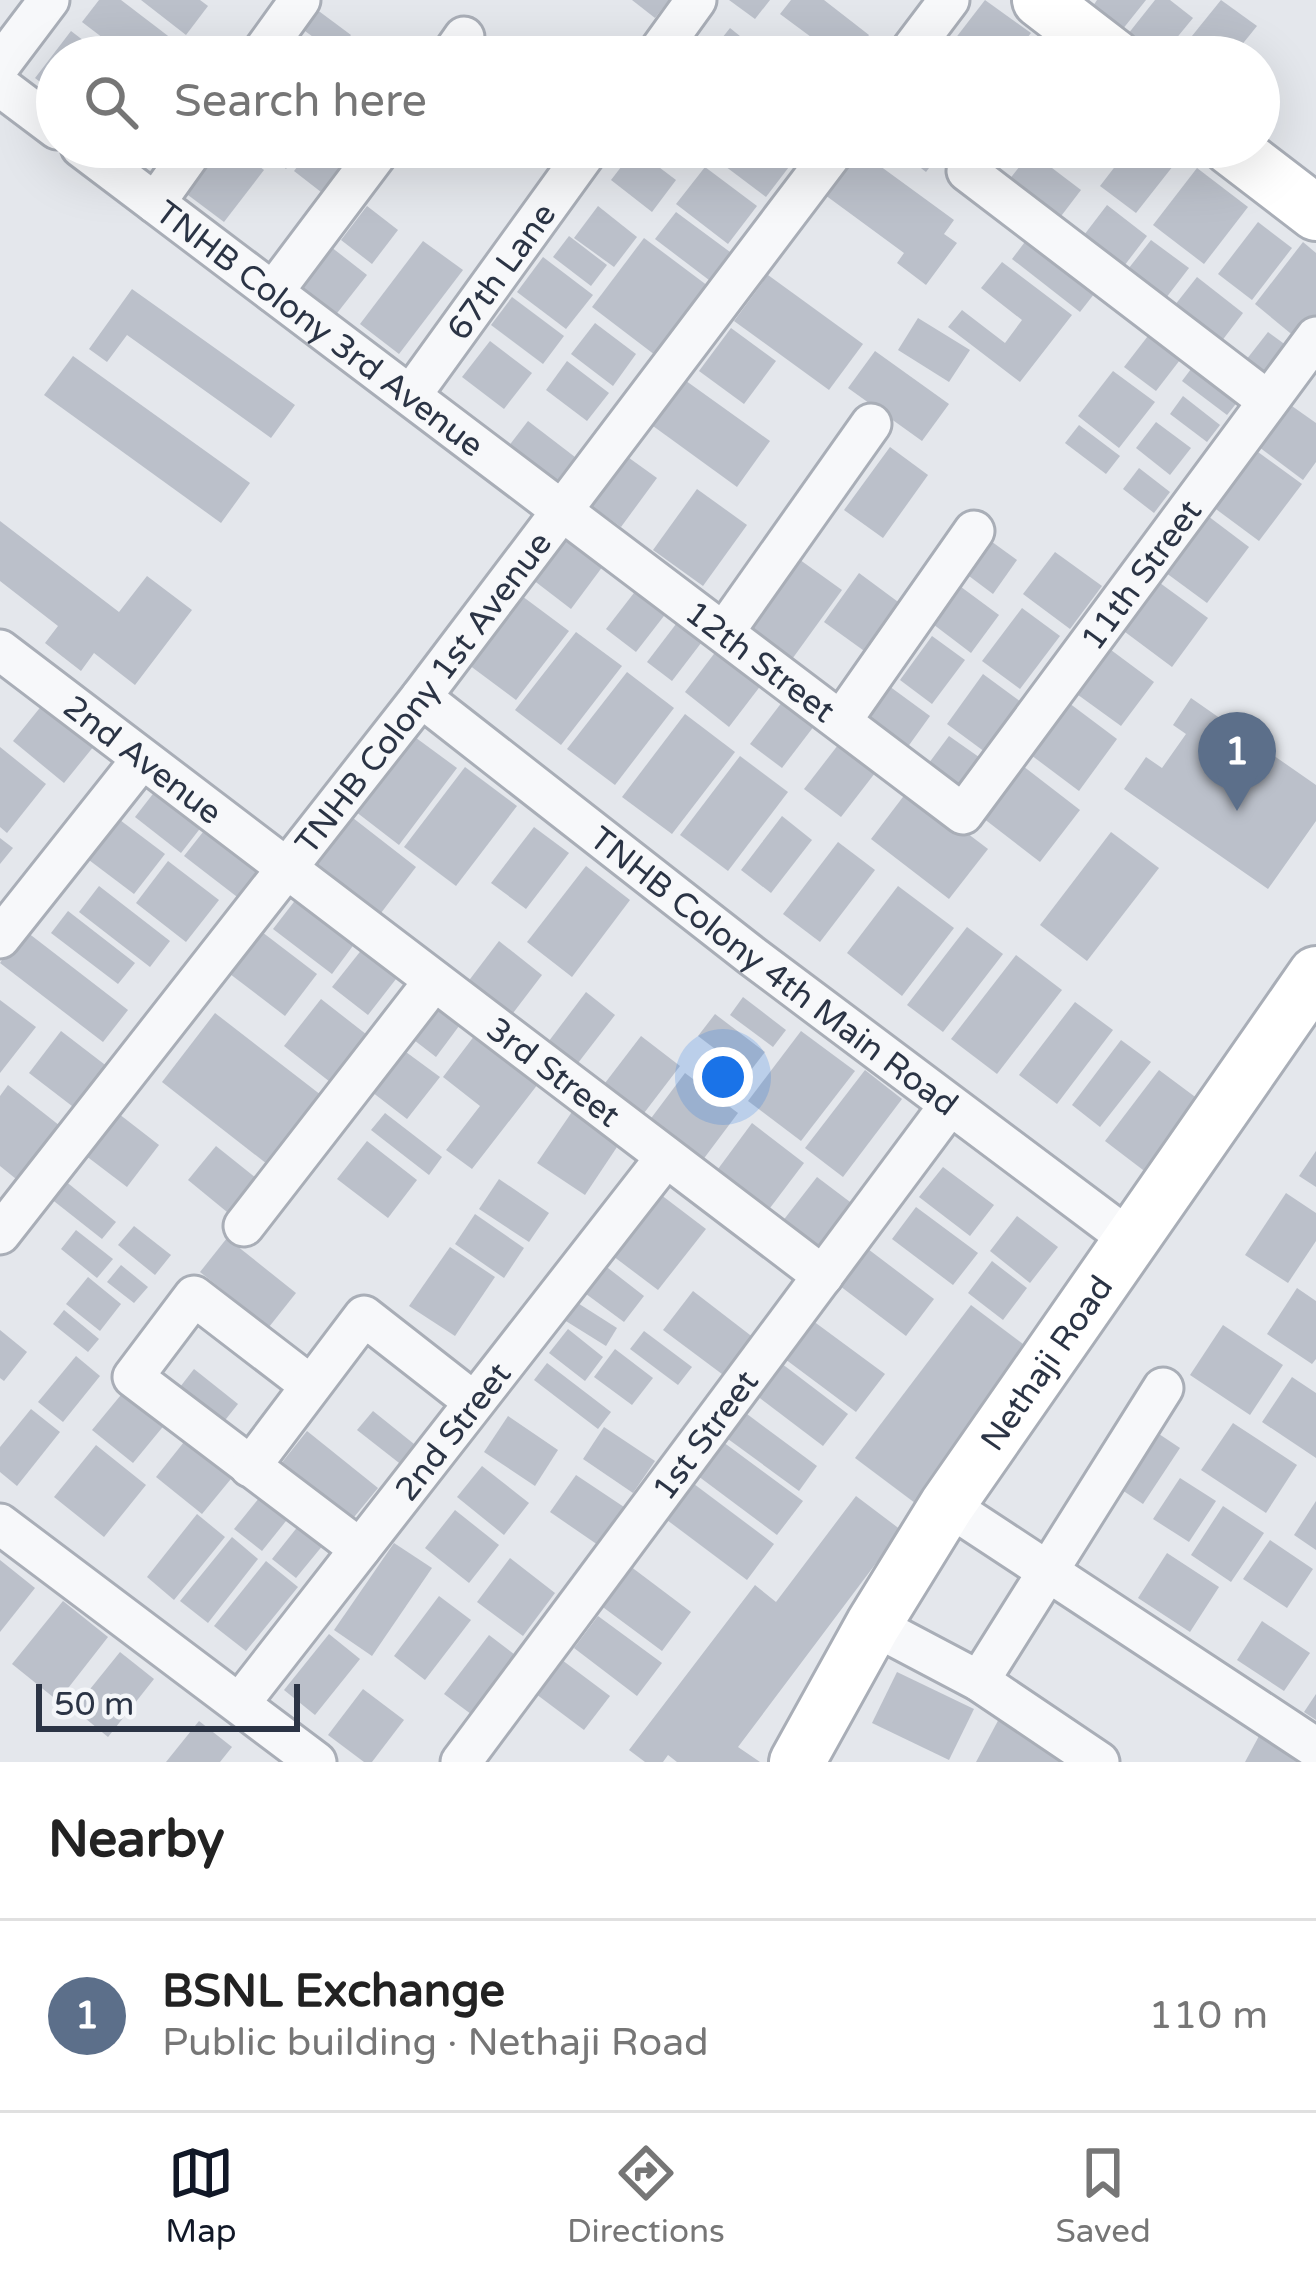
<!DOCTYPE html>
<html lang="en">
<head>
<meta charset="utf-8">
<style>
	body { margin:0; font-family:"Varela Round",sans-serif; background:#f2f2f2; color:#222 }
	.scale { position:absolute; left:36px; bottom:30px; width:264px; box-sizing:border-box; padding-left:12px; border:6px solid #2b3445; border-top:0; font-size:33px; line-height:42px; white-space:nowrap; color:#2b3445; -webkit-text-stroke:9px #f4f6f9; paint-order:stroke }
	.you { position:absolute; left:723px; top:1077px; width:42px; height:42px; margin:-30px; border:9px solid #fff; border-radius:50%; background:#1a73e8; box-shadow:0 0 0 18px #1a73e833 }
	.badge { display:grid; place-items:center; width:78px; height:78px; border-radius:50%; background:#111827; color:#fff; font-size:39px; font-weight:700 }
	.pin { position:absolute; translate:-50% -99px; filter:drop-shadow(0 3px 6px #0008) }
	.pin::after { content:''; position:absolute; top:63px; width:42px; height:36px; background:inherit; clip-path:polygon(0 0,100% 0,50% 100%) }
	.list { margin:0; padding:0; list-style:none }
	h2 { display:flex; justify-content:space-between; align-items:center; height:156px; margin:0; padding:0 48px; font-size:51px }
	h2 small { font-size:39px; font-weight:400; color:#767676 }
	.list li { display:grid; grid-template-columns:78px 1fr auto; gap:36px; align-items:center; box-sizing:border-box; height:192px; padding:0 48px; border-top:3px solid #e0e0e0 }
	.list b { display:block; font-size:45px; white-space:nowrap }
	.list p { margin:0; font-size:39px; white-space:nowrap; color:#767676 }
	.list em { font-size:39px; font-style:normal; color:#767676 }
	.icon { flex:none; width:66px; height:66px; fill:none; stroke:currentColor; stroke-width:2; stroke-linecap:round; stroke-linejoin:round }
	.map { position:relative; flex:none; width:1316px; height:1762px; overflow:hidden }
	.search { position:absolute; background:#fff; box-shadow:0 12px 48px #0002; left:36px; right:36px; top:36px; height:132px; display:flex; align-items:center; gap:30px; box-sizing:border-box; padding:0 42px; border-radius:66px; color:#767676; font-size:45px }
	.sheet { height:348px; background:#fff }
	nav { display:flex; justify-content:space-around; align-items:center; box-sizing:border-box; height:168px; border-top:3px solid #e0e0e0; background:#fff; font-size:33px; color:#767676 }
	nav a { display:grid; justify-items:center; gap:6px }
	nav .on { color:#111827 }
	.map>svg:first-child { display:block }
	.building { fill:#bbc0ca }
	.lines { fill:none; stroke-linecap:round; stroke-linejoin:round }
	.street-casing { stroke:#a9aeb7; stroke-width:45 }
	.secondary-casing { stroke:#a9aeb7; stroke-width:60 }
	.street { stroke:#f7f8fa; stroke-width:39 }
	.secondary { stroke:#fff; stroke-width:54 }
	.labels { text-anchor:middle; stroke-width:9; stroke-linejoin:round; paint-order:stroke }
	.street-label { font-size:33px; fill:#2b3445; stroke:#f4f6f9 }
</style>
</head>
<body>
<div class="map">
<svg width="1316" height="1762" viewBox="0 0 1316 1762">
	<rect width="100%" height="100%" fill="#e4e7ec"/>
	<!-- building -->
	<g class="building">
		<path d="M99,0h22l55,42 -11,15h-37l-46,-35z"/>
		<path d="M141,0h59l8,6 -22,29z"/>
		<path d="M632,0h37l-14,18z"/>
		<path d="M729,0h41l-15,19z"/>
		<path d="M791,0h33l45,35 -17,22h-14l-58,-43z"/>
		<path d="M985,0l46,33 -19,24h-71z"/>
		<path d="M1097,0h49l-24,30 -29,-24z"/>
		<path d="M1155,0h15l23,18 -32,39 -33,-23z"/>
		<path d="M1221,0l36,26 -25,31h-57z"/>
		<path d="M316,9l35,26 -15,19 -35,-26z"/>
		<path d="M730,28l26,21 -6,8h-43z"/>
		<path d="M71,31l34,26h-48v38l-22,-17z"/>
		<path d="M1032,42l20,15h-31z"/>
		<path d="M219,147h15l30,23 -40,52 -40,-30z"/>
		<path d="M258,147h45l-17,22z"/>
		<path d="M322,147h45l-16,22z"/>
		<path d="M645,147h42l-16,20z"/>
		<path d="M714,147h64l17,12 -29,38 -57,-43z"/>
		<path d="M854,147l100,73 -10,14 13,9 -31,42 -29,-22 7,-10 -83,-61z"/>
		<path d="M894,147h51l-19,25z"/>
		<path d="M1057,147h32l-12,16z"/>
		<path d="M1130,147h19l24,19 -37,47 -36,-27z"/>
		<path d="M312,148l36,28 -18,23 -36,-28z"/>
		<path d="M635,149l41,31 -24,32 -41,-32z"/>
		<path d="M1031,152l50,38 -29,38 -51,-38z"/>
		<path d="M705,167l52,39 -29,38 -52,-40z"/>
		<path d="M1197,168l51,39 -44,57 -51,-39z"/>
		<path d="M1107,205l40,31 -26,34 -40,-31z"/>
		<path d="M367,206l31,24 -26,34 -31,-24z"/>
		<path d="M598,206l39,31 -23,30 -40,-29z"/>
		<path d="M676,212l54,40 -21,28 -54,-41z"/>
		<path d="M1258,222l34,26 -40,52 -34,-26z"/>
		<path d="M1036,227l69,53 -25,32 -68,-53z"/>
		<path d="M569,236l38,29 -16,21 -38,-29z"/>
		<path d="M644,238l64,48 -53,69 -63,-48z"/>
		<path d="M1151,240l38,28 -30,39 -38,-29z"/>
		<path d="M423,241l40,29 -64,84 -39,-30z"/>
		<path d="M1303,242l13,11v70l-15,19 -46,-38z"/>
		<path d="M326,243l41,32 -33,42 -40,-31z"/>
		<path d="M543,257l50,38 -27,34 -49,-37z"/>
		<path d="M1002,262l70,53 -52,67 -72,-55 14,-17 43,33 17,-23 -41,-32z"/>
		<path d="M768,275l95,69 -34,46 -95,-69z"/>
		<path d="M1197,277l46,36 -25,33 -47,-36z"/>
		<path d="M132,289l163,116 -24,33 -144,-103 -20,27 -18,-13z"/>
		<path d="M512,297l52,39 -21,28 -52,-39z"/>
		<path d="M918,318l52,32 -21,32 -51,-32z"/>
		<path d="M595,323l41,31 -23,32 -42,-32z"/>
		<path d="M731,328l45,33 -32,43 -45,-33z"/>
		<path d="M1151,332l32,24 -27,35 -32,-24z"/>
		<path d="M1268,332l26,19 -29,38 -26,-20z"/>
		<path d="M490,341l42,32 -28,36 -42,-32z"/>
		<path d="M875,351l74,53 -27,37 -74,-53z"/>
		<path d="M73,356l177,127 -29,40 -177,-128z"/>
		<path d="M567,361l42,32 -22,28 -41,-31z"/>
		<path d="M1197,361l46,34 -16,20 -45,-34z"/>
		<path d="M1113,371l42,31 -36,46 -41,-32z"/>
		<path d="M675,373l95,68 -33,46 -95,-69z"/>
		<path d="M1183,396l37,29 -13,17 -37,-28z"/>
		<path d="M1282,399l34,24v39l-13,18 -52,-39z"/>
		<path d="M528,421l47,36 -20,26 -47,-36z"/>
		<path d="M1156,422l35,26 -21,27 -34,-27z"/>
		<path d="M1079,425l41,31 -14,18 -41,-31z"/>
		<path d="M1243,441l59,43 -43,57 -58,-43z"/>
		<path d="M890,447l38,28 -45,63 -39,-28z"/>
		<path d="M618,450l39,28 -36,49 -39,-28z"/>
		<path d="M1139,468l31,24 -16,21 -31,-24z"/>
		<path d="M697,489l50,36 -44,61 -50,-36z"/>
		<path d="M1200,510l49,37 -42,56 -49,-36z"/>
		<path d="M0,521l119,91 28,-36 45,34 -57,75 -41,-32 -13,18 -36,-28 13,-17 -58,-45z"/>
		<path d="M977,531l40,29 -24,34 -40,-30z"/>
		<path d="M561,534l42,32 -32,43 -43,-33z"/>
		<path d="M789,552l53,38 -52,72 -53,-39z"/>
		<path d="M1055,552l47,34 -32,43 -47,-35z"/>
		<path d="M859,573l50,37 -35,48 -50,-36z"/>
		<path d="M1149,575l59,43 -36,49 -59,-44z"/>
		<path d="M644,580l30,23 -38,49 -30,-23z"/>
		<path d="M953,581l46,34 -28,38 -46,-35z"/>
		<path d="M522,596l47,35 -53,69 -47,-35z"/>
		<path d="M1022,608l38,28 -40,53 -38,-28z"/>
		<path d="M686,611l25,19 -39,51 -25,-19z"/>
		<path d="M576,632l46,34 -61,79 -46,-35z"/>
		<path d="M932,636l33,24 -33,44 -32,-24z"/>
		<path d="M723,642l45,34 -39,51 -44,-35z"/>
		<path d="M1107,647l47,35 -33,44 -47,-34z"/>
		<path d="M627,672l47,36 -59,77 -48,-36z"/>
		<path d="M983,674l38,28 -36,50 -38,-28z"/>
		<path d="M889,686l41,30 -23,32 -41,-31z"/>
		<path d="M789,693l32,24 -39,51 -32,-24z"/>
		<path d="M1191,698l125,87v36l-48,68 -144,-100 22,-32 16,11 24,-34 -13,-9z"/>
		<path d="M1065,700l52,39 -38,52 -52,-39z"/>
		<path d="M43,704l51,42 -30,37 -51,-42z"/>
		<path d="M685,714l50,38 -63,82 -50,-37z"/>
		<path d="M408,732l49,36 -58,77 -48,-37z"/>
		<path d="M845,736l37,28 -41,53 -37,-28z"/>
		<path d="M949,736l37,26 -24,32 -36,-27z"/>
		<path d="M0,747l46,37 -39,49 -7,-6z"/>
		<path d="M740,756l48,36 -60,79 -48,-36z"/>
		<path d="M1023,766l57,44 -40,52 -57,-44z"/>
		<path d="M465,767l52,39 -61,80 -52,-39z"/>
		<path d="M909,789l79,60 -39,50 -78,-60z"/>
		<path d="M156,790l46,36 -21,27 -46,-36z"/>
		<path d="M344,811l72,56 -35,46 -73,-55z"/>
		<path d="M782,816l30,24 -41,53 -30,-23z"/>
		<path d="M116,817l49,37 -31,40 -49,-37z"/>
		<path d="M207,827l61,46 -23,30 -61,-47z"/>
		<path d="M534,827l35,26 -43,56 -35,-26z"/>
		<path d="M1111,832l48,36 -72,93 -47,-36z"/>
		<path d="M0,838l13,10 -13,16z"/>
		<path d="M838,842l37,28 -55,72 -37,-28z"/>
		<path d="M168,861l51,39 -33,42 -50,-39z"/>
		<path d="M586,866l44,34 -58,77 -45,-35z"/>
		<path d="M99,886l71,55 -20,26 -71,-55z"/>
		<path d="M898,886l56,42 -52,68 -55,-43z"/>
		<path d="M297,898l58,45 -23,31 -59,-45z"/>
		<path d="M68,911l67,52 -17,21 -67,-51z"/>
		<path d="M967,927l36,27 -60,78 -36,-27z"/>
		<path d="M23,929l105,81 -25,32 -103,-79z"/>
		<path d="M262,932l55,42 -32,42 -55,-42z"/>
		<path d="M499,941l43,34 -35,46 -43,-34z"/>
		<path d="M367,943l36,27 -35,45 -36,-28z"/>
		<path d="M1016,955l46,35 -65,84 -46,-35z"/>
		<path d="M431,992l34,26 -29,39 -35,-27z"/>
		<path d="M586,992l29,23 -37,48 -29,-22z"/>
		<path d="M743,997l43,33 -13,17 -43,-32z"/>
		<path d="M321,999l50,39 -37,47 -50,-39z"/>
		<path d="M0,1000l36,27 -36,46z"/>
		<path d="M1075,1002l38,28 -56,74 -38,-29z"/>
		<path d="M215,1013l106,82 -54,69 -105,-82z"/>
		<path d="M715,1014l50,38 -17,22 -50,-38z"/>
		<path d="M61,1031l56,43 -32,42 -56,-43z"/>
		<path d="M478,1031l36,28 -3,5 27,20 -66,85 -26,-19 34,-44 -37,-29z"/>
		<path d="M801,1031l54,40 -54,70 -53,-40z"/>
		<path d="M641,1036l39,30 -39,51 -39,-30z"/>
		<path d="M1121,1040l30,22 -51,65 -28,-22z"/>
		<path d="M391,1041l49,36 -33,42 -48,-37z"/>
		<path d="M865,1070l37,29 -59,78 -38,-29z"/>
		<path d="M1159,1070l43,32 -55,71 -42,-32z"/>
		<path d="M685,1073l53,40 -39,52 -53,-40z"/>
		<path d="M8,1085l61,48 -43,54 -26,-21v-70z"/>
		<path d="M576,1106l47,32 -38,57 -48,-32z"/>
		<path d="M110,1107l49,38 -32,42 -50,-38z"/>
		<path d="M385,1113l57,44 -13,18 -58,-45z"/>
		<path d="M752,1123l52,40 -34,45 -52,-39z"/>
		<path d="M367,1141l50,39 -29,38 -51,-39z"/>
		<path d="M216,1146l50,40 -28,35 -50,-41z"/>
		<path d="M1316,1151v36l-17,-11z"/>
		<path d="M943,1167l51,38 -24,31 -51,-39z"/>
		<path d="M817,1177l41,31 -34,46 -42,-32z"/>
		<path d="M499,1179l50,34 -20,29 -50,-33z"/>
		<path d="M64,1180l52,42 -14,17 -52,-41z"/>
		<path d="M652,1188l54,41 -48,61 -53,-40z"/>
		<path d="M1286,1193l30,20v28l-28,42 -43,-28z"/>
		<path d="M916,1207l62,46 -25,32 -61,-46z"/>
		<path d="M475,1214l49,34 -20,30 -49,-34z"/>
		<path d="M1017,1216l41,31 -28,36 -40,-32z"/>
		<path d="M134,1226l37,29 -16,20 -37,-30z"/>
		<path d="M76,1230l37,29 -16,19 -36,-29z"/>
		<path d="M227,1238l69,55 -27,34 -69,-55z"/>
		<path d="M864,1246l70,53 -28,37 -70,-53z"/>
		<path d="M450,1247l45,30 -40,59 -46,-30z"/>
		<path d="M599,1261l45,35 -20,26 -46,-34z"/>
		<path d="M992,1261l35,27 -24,32 -35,-27z"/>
		<path d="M121,1265l27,22 -14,16 -27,-21z"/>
		<path d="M88,1277l33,27 -21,27 -34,-27z"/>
		<path d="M1297,1288l19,13v58l-4,5 -45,-30z"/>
		<path d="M693,1291l74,57 -29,38 -75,-56z"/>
		<path d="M573,1300l44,28 -11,18 -45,-28z"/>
		<path d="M971,1305l64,48 -116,153 -64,-48z"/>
		<path d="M64,1310l35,29 -11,13 -35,-28z"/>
		<path d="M805,1315l80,59 -29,38 -79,-59z"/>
		<path d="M1223,1325l60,40 -33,50 -60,-40z"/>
		<path d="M568,1329l35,28 -18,24 -36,-28z"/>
		<path d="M0,1330l27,22 -23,29 -4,-3z"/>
		<path d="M644,1331l48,36 -14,18 -48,-36z"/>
		<path d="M615,1349l38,29 -21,27 -38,-28z"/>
		<path d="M76,1356l24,20 -37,46 -25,-20z"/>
		<path d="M773,1357l75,57 -25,32 -75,-57z"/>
		<path d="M547,1363l64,49 -13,17 -64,-49z"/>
		<path d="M194,1369l44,35 -24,30 -44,-34z"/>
		<path d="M1292,1377l24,16v65l-54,-36z"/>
		<path d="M125,1390l41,33 -33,40 -41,-33z"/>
		<path d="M31,1409l29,23 -43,54 -17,-14v-25z"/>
		<path d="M373,1411l46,37 -16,18 -46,-36z"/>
		<path d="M747,1414l70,52 -18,25 -71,-52z"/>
		<path d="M508,1416l50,34 -23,36 -51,-34z"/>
		<path d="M1233,1423l64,42 -31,48 -65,-43z"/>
		<path d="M1147,1426l33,22 -37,56 -33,-22z"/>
		<path d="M604,1427l51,34 -22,32 -50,-34z"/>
		<path d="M307,1431l71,57 -28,34 -70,-57z"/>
		<path d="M188,1437l47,37 -33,40 -46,-37z"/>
		<path d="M719,1439l84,62 -26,34 -83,-62z"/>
		<path d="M96,1445l50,40 -42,52 -50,-40z"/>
		<path d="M482,1466l47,37 -25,32 -47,-38z"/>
		<path d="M576,1475l48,32 -26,38 -48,-33z"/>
		<path d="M1180,1478l36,23 -27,41 -36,-23z"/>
		<path d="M690,1481l84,63 -27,36 -84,-63z"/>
		<path d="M267,1488l27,23 -32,40 -28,-22z"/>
		<path d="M856,1496l45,34 -163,217 22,15h-83l-9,-7 -5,7h-18l-16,-12 126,-165 21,17z"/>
		<path d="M1316,1501v49l-22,-15z"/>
		<path d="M1223,1506l41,27 -33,49 -40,-27z"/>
		<path d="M455,1510l44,35 -30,38 -44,-35z"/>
		<path d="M197,1514l28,23 -51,63 -27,-23z"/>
		<path d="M303,1520l25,19 -32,39 -24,-19z"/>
		<path d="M232,1537l26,22 -50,64 -28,-22z"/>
		<path d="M1270,1540l43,29 -26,39 -44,-29z"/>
		<path d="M394,1543l38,25 -60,88 -38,-26z"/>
		<path d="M1167,1553l52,34 -29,45 -52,-34z"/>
		<path d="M510,1558l45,35 -32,43 -46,-34z"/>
		<path d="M0,1560l35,28 -35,44z"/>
		<path d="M622,1560l69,52 -29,39 -70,-52z"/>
		<path d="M266,1561l32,26 -52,64 -32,-25z"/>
		<path d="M439,1596l32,24 -46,60 -31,-24z"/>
		<path d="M63,1601l45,36 -50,64 -46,-37z"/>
		<path d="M598,1616l64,47 -25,33 -63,-48z"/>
		<path d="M1262,1621l48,32 -26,38 -47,-31z"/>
		<path d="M329,1634l31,25 -45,56 -31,-25z"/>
		<path d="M489,1635l34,26 -44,59 -35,-26z"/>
		<path d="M120,1652l34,27 -46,58 -34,-28z"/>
		<path d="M562,1660l48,36 -26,34 -48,-36z"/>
		<path d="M897,1672l77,37 -25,51 -77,-37z"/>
		<path d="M363,1689l41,31 -32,42h-8l-36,-27z"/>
		<path d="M1316,1694v26l-12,-8z"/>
		<path d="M1001,1715l91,47h-116z"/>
		<path d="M199,1721l33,26 -12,15h-54z"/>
		<path d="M1259,1736l47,26h-61z"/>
	</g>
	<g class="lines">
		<!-- street casing -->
		<g class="street-casing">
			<g id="street">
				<path d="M259,57l41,-57"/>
				<path d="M450,57l14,-20"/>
				<path d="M655,57l41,-57"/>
				<path d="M906,57l43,-57"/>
				<path d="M0,65l49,-65"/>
				<path d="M0,86l57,43"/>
				<path id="s1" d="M81,147l882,667 353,-477"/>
				<path d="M967,171l301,230"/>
				<path d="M155,203l40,-56"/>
				<path d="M273,292l109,-145"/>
				<path id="s2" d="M411,395l179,-248"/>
				<path d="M724,632l147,-208"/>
				<path id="s3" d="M0,650l823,626"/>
				<path id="s4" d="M421,697l331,259 380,285"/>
				<path d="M841,721l133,-190"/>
				<path d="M0,938l142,-179"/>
				<path d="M244,1226l190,-245"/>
				<path id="s5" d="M0,1234l421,-537 416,-550"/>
				<path d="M310,1385l-116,-89 -61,81 227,172"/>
				<path d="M250,1467l114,-151 110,86"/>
				<path d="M947,1505l369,243"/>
				<path d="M0,1524l316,238"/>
				<path d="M873,1625l106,56 120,81"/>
				<path d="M979,1681l184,-293"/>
				<path id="s6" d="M240,1703l426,-546"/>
				<path id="s7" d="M461,1762l488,-656"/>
			</g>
		</g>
		<!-- secondary casing -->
		<g class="secondary-casing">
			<g id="secondary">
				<path d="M1040,0l74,57"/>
				<path d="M1230,147l86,66"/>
				<path id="s8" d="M797,1762l76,-137 74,-120 369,-531"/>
			</g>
		</g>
		<!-- street -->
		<use href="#street" class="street"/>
		<!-- secondary -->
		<use href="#secondary" class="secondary"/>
	</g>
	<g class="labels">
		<!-- street labels -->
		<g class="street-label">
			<text dy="12" stroke="none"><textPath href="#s2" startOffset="153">67th Lane</textPath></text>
			<text dy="12" stroke="none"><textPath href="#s1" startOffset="300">TNHB Colony 3rd Avenue</textPath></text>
			<text dy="12" stroke="none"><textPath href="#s1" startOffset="1404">11th Street</textPath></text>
			<text dy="12" stroke="none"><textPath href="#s1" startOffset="852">12th Street</textPath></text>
			<text dy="12" stroke="none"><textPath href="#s5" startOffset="687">TNHB Colony 1st Avenue</textPath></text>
			<text dy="12" stroke="none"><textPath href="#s3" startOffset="180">2nd Avenue</textPath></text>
			<text dy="12" stroke="none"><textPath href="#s4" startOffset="447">TNHB Colony 4th Main Road</textPath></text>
			<text dy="12" stroke="none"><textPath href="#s3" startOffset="696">3rd Street</textPath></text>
			<text dy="12" stroke="none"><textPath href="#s8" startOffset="471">Nethaji Road</textPath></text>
			<text dy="12" stroke="none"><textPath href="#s6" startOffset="345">2nd Street</textPath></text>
			<text dy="12" stroke="none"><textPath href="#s7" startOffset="408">1st Street</textPath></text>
		</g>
	</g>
</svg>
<div class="scale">50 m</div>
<div class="you"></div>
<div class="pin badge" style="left:1237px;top:811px;background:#5c6f8a">1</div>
<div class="search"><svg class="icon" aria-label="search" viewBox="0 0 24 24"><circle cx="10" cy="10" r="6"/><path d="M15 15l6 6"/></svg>Search here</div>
</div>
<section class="sheet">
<h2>Nearby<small></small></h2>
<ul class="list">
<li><span class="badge" style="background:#5c6f8a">1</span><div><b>BSNL Exchange</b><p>Public building · Nethaji Road</p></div><em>110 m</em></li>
</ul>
</section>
<nav>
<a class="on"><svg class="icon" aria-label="map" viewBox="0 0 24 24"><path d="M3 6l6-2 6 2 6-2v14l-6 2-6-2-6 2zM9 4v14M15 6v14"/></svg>Map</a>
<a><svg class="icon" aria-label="directions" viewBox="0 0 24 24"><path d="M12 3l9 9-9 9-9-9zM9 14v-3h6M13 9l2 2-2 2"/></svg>Directions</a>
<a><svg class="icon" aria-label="saved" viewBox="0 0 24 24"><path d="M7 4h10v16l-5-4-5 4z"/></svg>Saved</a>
</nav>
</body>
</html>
